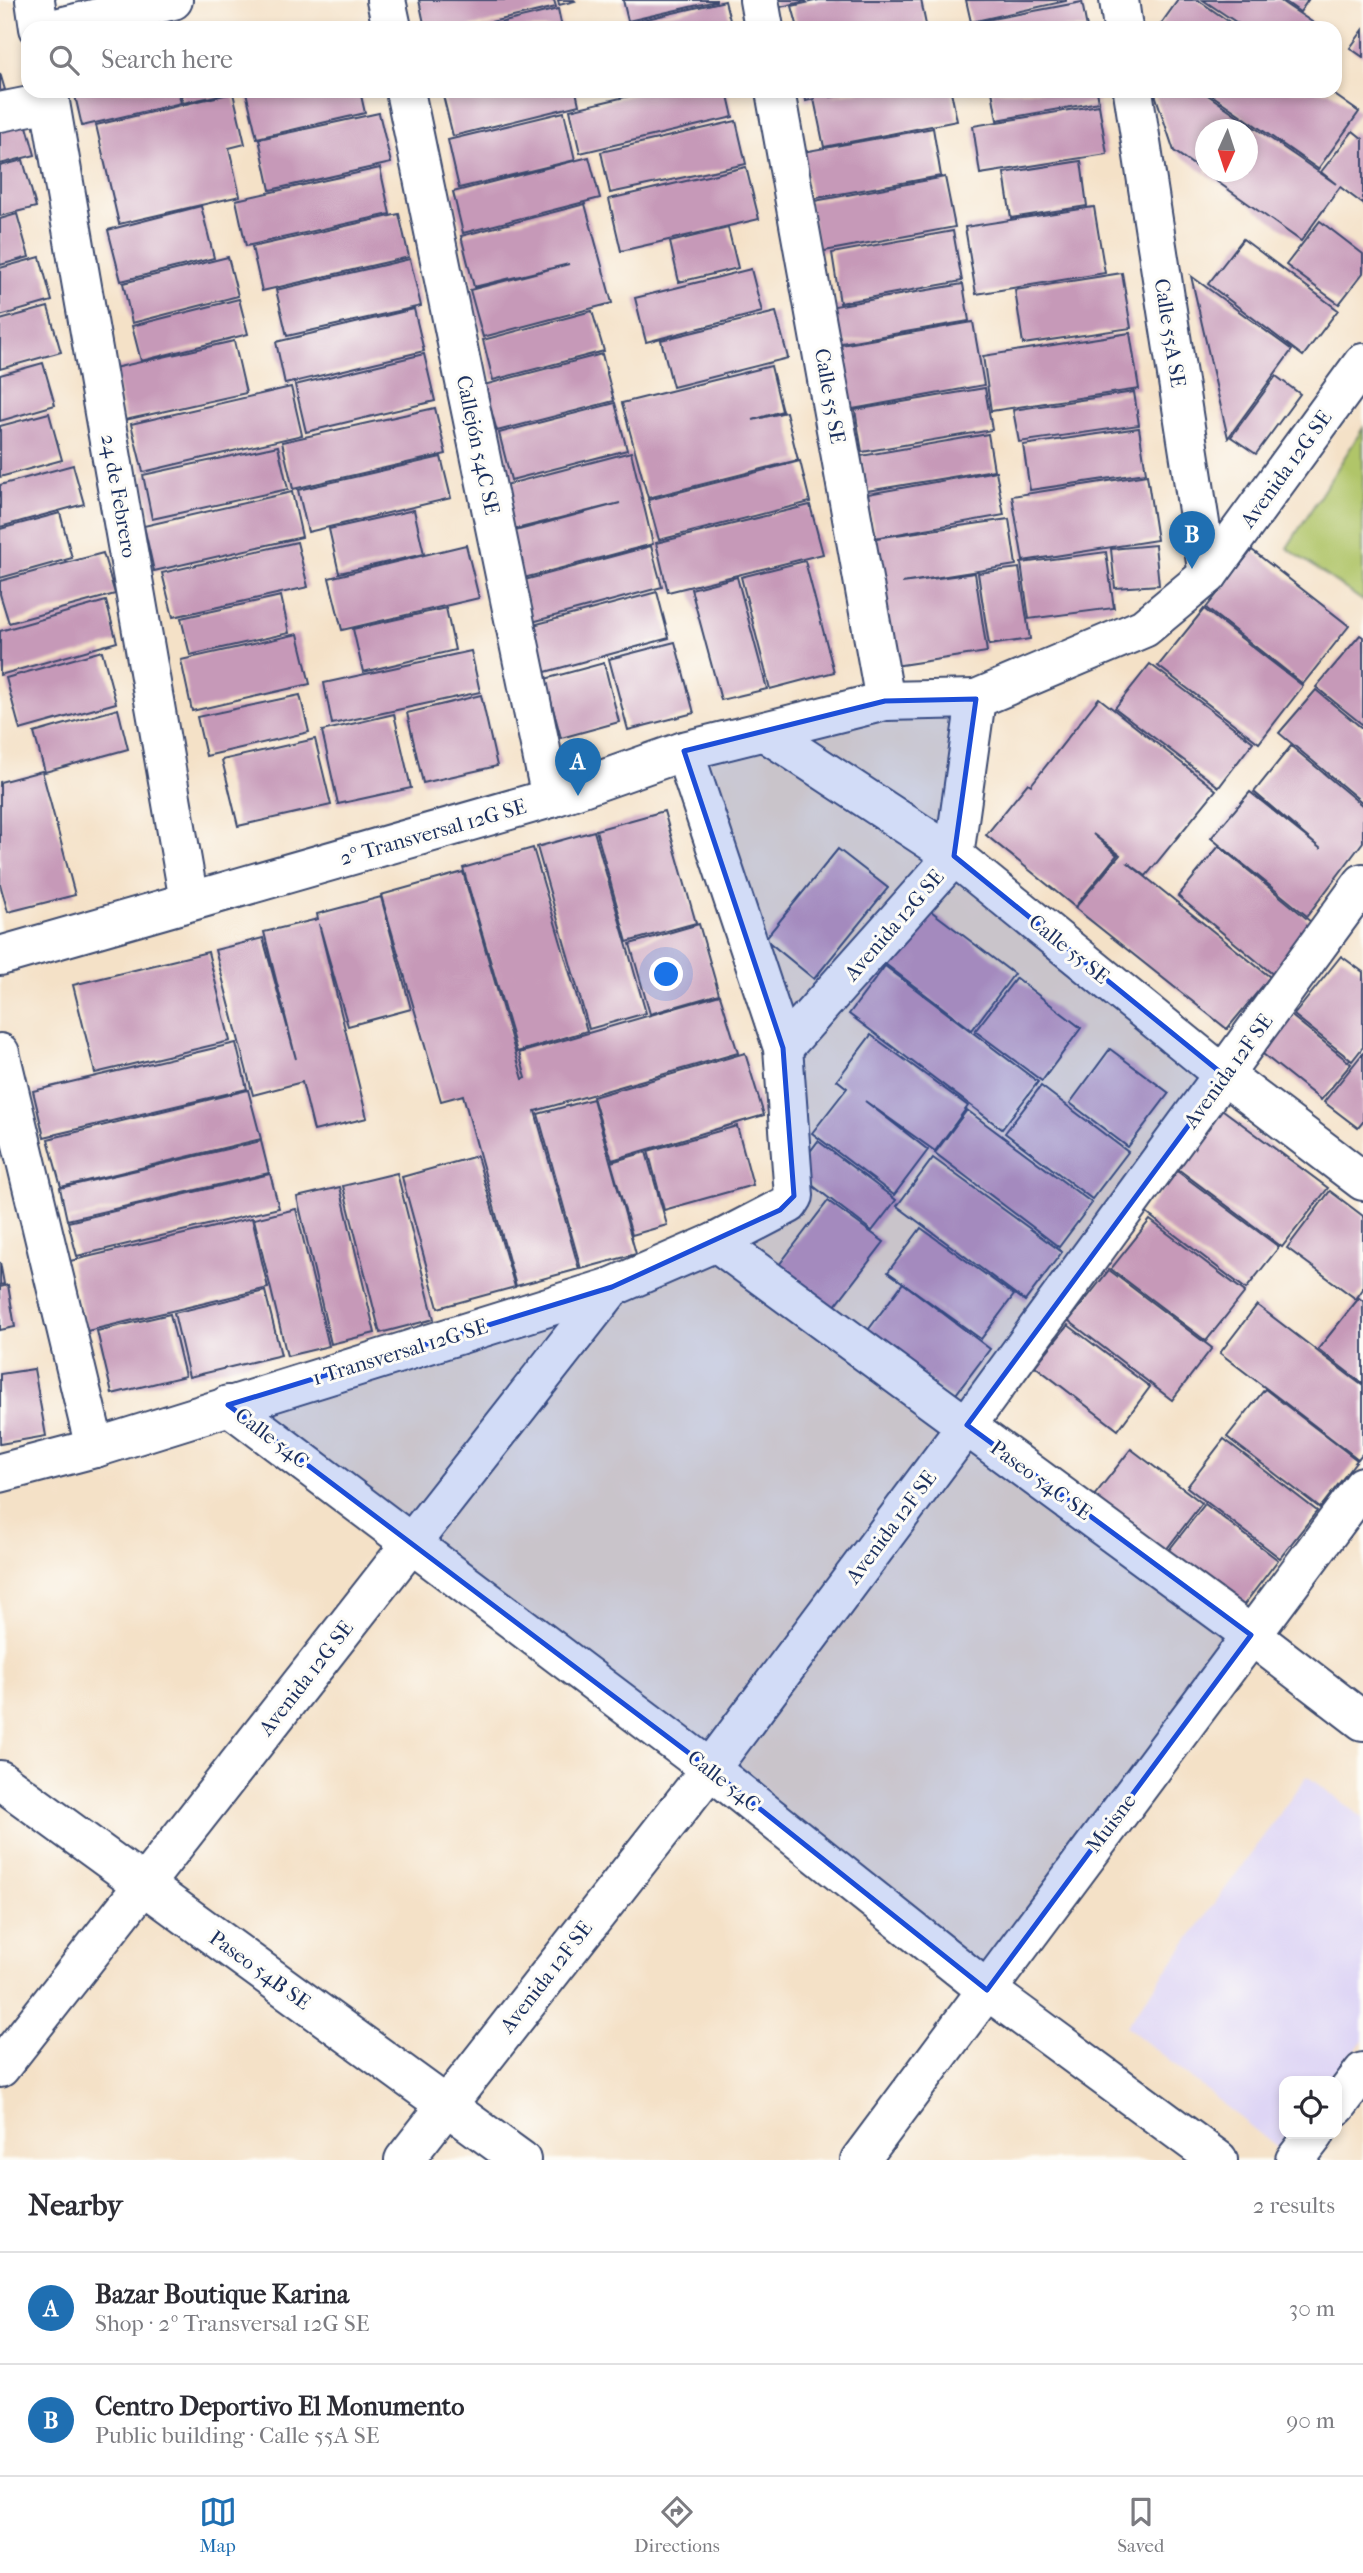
<!DOCTYPE html>
<html lang="en">
<head>
<meta charset="utf-8">
<style>
	body { margin:0; font-family:"IM FELL French Canon",serif; background:#f2f2f3; color:#2b2b33 }
	.controls { position:absolute; right:21px; bottom:21px; display:grid; overflow:hidden; border-radius:14px; box-shadow:0 4px 10px #0003 }
	.controls button { width:63px; height:63px; display:grid; place-items:center; padding:0; border:0; border-bottom:2px solid #e1e1e2; background:#fff; color:#2b2b33; font:35px sans-serif }
	.compass { position:absolute; left:1195px; top:119px; width:63px; height:63px; border-radius:50%; background:#fff; box-shadow:0 4px 10px #0003; rotate:183deg }
	.you { position:absolute; left:667px; top:975px; width:24px; height:24px; margin:-18px; border:5px solid #fff; border-radius:50%; background:#1a73e8; box-shadow:0 0 0 10px #1a73e833 }
	.badge { display:grid; place-items:center; width:46px; height:46px; border-radius:50%; background:#1f6fb2; color:#fff; font-size:23px; font-weight:700 }
	.pin { position:absolute; translate:-50% -58px; filter:drop-shadow(0 2px 4px #0008) }
	.pin::after { content:''; position:absolute; top:37px; width:24px; height:21px; background:inherit; clip-path:polygon(0 0,100% 0,50% 100%) }
	.list { margin:0; padding:0; list-style:none }
	h2 { display:flex; justify-content:space-between; align-items:center; height:91px; margin:0; padding:0 28px; font-size:30px }
	h2 small { font-size:23px; font-weight:400; color:#7c7c81 }
	.list li { display:grid; grid-template-columns:46px 1fr auto; gap:21px; align-items:center; box-sizing:border-box; height:112px; padding:0 28px; border-top:2px solid #e1e1e2 }
	.list b { display:block; font-size:26px; white-space:nowrap }
	.list p { margin:0; font-size:23px; white-space:nowrap; color:#7c7c81 }
	.list em { font-size:23px; font-style:normal; color:#7c7c81 }
	.icon { flex:none; width:38px; height:38px; fill:none; stroke:currentColor; stroke-width:2; stroke-linecap:round; stroke-linejoin:round }
	.map { position:relative; flex:none; width:1363px; height:2160px; overflow:hidden }
	.search { position:absolute; background:#fff; box-shadow:0 4px 10px #0003; left:21px; right:21px; top:21px; height:77px; display:flex; align-items:center; gap:18px; box-sizing:border-box; padding:0 24px; border-radius:21px; color:#7c7c81; font-size:26px }
	.sheet { height:315px; background:#fff }
	nav { display:flex; justify-content:space-around; align-items:center; box-sizing:border-box; height:98px; border-top:2px solid #e1e1e2; background:#fff; font-size:19px; color:#7c7c81 }
	nav a { display:grid; justify-items:center; gap:4px }
	nav .on { color:#1f6fb2 }
	.map>svg:first-child { display:block }
	.built { fill:#ded5f5 }
	.green { fill:#b0c569; stroke:#667a64; stroke-width:2 }
	.building { fill:#c699b8; fill-rule:evenodd }
	.lines { fill:none; stroke-linecap:round; stroke-linejoin:round }
	.minor-casing { stroke:#3c4a6e; stroke-width:42 }
	.tertiary-casing { stroke:#3c4a6e; stroke-width:42 }
	.minor { stroke:#fff; stroke-width:38 }
	.tertiary { stroke:#fff; stroke-width:38 }
	.marked { fill:#1d4ed8; fill-opacity:0.2; stroke:#1d4ed8; stroke-width:5; stroke-linejoin:round }
	.labels { text-anchor:middle; stroke-width:6; stroke-linejoin:round; paint-order:stroke }
	.street-label { font-size:21px; fill:#1b2f5e; stroke:#fdfcf7 }
</style>
</head>
<body>
<div class="map">
<svg width="1363" height="2160" viewBox="0 0 1363 2160">
	<rect width="100%" height="100%" fill="#fdfcf7"/>
	<filter id="ink" filterUnits="userSpaceOnUse"><feTurbulence type="fractalNoise" baseFrequency=".0143" numOctaves="2"/><feDisplacementMap in="SourceGraphic" scale="14" xChannelSelector="R" yChannelSelector="G"/><feConvolveMatrix kernelMatrix="1 2 1 2 8 2 1 2 1" color-interpolation-filters="sRGB"/></filter>
	<filter id="wash" filterUnits="userSpaceOnUse"><feTurbulence type="fractalNoise" baseFrequency=".00686" numOctaves="4" result="noise"/><feDisplacementMap in="SourceGraphic" scale="28" xChannelSelector="R" yChannelSelector="G"/><feGaussianBlur stdDeviation="1.57" result="paint"/><feColorMatrix in="noise" values="0 0 0 0 0 0 0 0 0 0 0 0 0 0 0 0 0 1.4 0 .05"/><feComposite in="paint" operator="in"/></filter>
	<g filter="url(#wash)">
		<rect width="100%" height="100%" fill="#f4e1c7"/>
		<!-- built -->
		<path class="built" d="M1307,1776l56,42v222l-31,41h-48v53h8l-12,16 -154,-124z"/>
		<!-- green -->
		<path class="green" d="M1363,428v173l-76,-53z"/>
		<g id="blocks">
			<!-- building -->
			<g class="building">
				<path d="M419,0h135l2,7 -91,21h-40z"/>
				<path d="M558,0h16l1,1 -16,4z"/>
				<path d="M623,0h93v1l-88,20z"/>
				<path d="M774,0h32v1l-30,7z"/>
				<path d="M819,0h102l5,25 -15,3h-113l-6,-22z"/>
				<path d="M966,0h100v1l-95,21z"/>
				<path d="M1178,0h20l40,28h-80z"/>
				<path d="M1203,0h76l42,28h-76z"/>
				<path d="M1283,0h25l-8,12z"/>
				<path d="M725,1l7,27h-106l-1,-4z"/>
				<path d="M1082,2l5,26h-126l-1,-3z"/>
				<path d="M558,9l4,19h-79v-1z"/>
				<path d="M336,23l1,5h-21v-1z"/>
				<path d="M1363,30v27l-13,-9z"/>
				<path d="M0,73l5,17 -5,1z"/>
				<path d="M74,91h104l3,12 -99,23z"/>
				<path d="M180,91h54v1l-51,11z"/>
				<path d="M360,91l5,22 -108,25 -11,-46z"/>
				<path d="M442,91h134l3,14 -126,31z"/>
				<path d="M650,91h77l6,26 -153,36 -10,-43z"/>
				<path d="M804,91h43l-17,6 30,-6h91l6,30 -133,26 -10,-48 -8,2z"/>
				<path d="M992,91h105l2,11 -102,18z"/>
				<path d="M1154,91h48l134,93 -15,-12 32,-41 10,8v65l-23,-17 -39,54 -127,-90zM1206,130h42v42h-42z"/>
				<path d="M1206,91h123l30,21 -41,57z"/>
				<path d="M233,93l12,51 -16,4 11,48 -121,28 -23,-99z"/>
				<path d="M1099,105l8,49 -127,20 -7,-48z"/>
				<path d="M23,112l12,43 -35,9v-46z"/>
				<path d="M564,112l11,48 -116,28 -11,-48z"/>
				<path d="M379,113l12,50 -121,27 -11,-51z"/>
				<path d="M736,121l10,43 -136,29 -9,-41z"/>
				<path d="M933,128l8,48 -130,23 -8,-47z"/>
				<path d="M589,157l11,41 -137,35 -10,-41z"/>
				<path d="M23,160l13,47 -36,9v-50z"/>
				<path d="M1081,161l6,45 -76,12 -7,-45z"/>
				<path d="M746,167l13,52 -138,32 -12,-52z"/>
				<path d="M380,168l10,46 -144,32 -10,-46z"/>
				<path d="M945,177l10,50 -136,25 -10,-50z"/>
				<path d="M585,204l27,99 -129,34 -13,-47 99,-26 -95,23 -13,-51z"/>
				<path d="M201,206l13,52 -93,23 -13,-51z"/>
				<path d="M1094,207l11,66 -129,21 -11,-67z"/>
				<path d="M17,214l12,43 -29,8v-46z"/>
				<path d="M399,214l10,43 -147,34 -10,-44z"/>
				<path d="M1320,221l43,33v19l-24,31 -53,-39z"/>
				<path d="M728,228l10,40 -59,14 -9,-40z"/>
				<path d="M953,231l9,50 -122,22 -8,-50z"/>
				<path d="M1243,239l95,71 -35,46 -95,-72z"/>
				<path d="M40,257l12,44 -52,15v-48z"/>
				<path d="M228,257l10,39 -106,27 -9,-40z"/>
				<path d="M410,259l11,47 -134,30 -11,-46z"/>
				<path d="M751,269l11,43 -116,30 -11,-44z"/>
				<path d="M1122,273l9,55 -108,16 -8,-54z"/>
				<path d="M1191,276l101,74 -64,88z"/>
				<path d="M963,284l6,37 -139,24 -7,-37z"/>
				<path d="M239,299l9,35 -107,27 -9,-35z"/>
				<path d="M48,307l13,45 -61,17v-49z"/>
				<path d="M414,309l10,42 -139,33 -9,-42z"/>
				<path d="M592,311l12,40 -111,29 -10,-40z"/>
				<path d="M776,312l12,46 -115,29 -12,-47z"/>
				<path d="M973,322l11,63 -137,25 -12,-64z"/>
				<path d="M1130,333l9,56 -148,22 -8,-55z"/>
				<path d="M234,341l12,52 -121,27 -11,-52z"/>
				<path d="M424,354l11,47 -129,31 -11,-47z"/>
				<path d="M602,354l12,47 -117,30 -13,-46z"/>
				<path d="M43,363l12,42 -55,16v-46z"/>
				<path d="M771,366l11,45 -29,9 33,-8 12,48 -150,38 -26,-95z"/>
				<path d="M1276,376l24,18 -44,60 -25,-17z"/>
				<path d="M291,387l11,48 -159,37 -12,-48z"/>
				<path d="M985,388l7,42 -130,22 -7,-42z"/>
				<path d="M1134,392l5,33 -120,17 -6,-32z"/>
				<path d="M615,403l12,47 -116,30 -12,-47z"/>
				<path d="M435,408l11,46 -153,35 -11,-47z"/>
				<path d="M49,413l13,47 -62,17v-51z"/>
				<path d="M1139,428l7,45 -116,17 -7,-45z"/>
				<path d="M988,434l6,36 -127,21 -6,-35z"/>
				<path d="M278,446l10,43 -136,30 -9,-44z"/>
				<path d="M631,452l22,92 -137,36 -12,-46 116,-31 -108,27 -11,-44z"/>
				<path d="M441,457l10,41 -143,34 -10,-42z"/>
				<path d="M800,461l10,41 -151,38 -11,-40z"/>
				<path d="M73,465l11,39 -84,23v-42z"/>
				<path d="M996,471l8,44 -129,23 -7,-44z"/>
				<path d="M1147,475l10,65 -134,21 -11,-65z"/>
				<path d="M292,492l10,45 -148,34 -10,-45z"/>
				<path d="M810,505l13,49 -155,38 -12,-49z"/>
				<path d="M414,510l10,44 -85,19 -10,-44z"/>
				<path d="M60,513l12,45 -72,20v-49z"/>
				<path d="M1009,519l7,46 -114,18 73,-10 12,79 -93,14 -19,-128z"/>
				<path d="M297,542l11,45 -135,30 -11,-44z"/>
				<path d="M466,545l13,53 -137,32 -13,-52z"/>
				<path d="M1155,545l4,40 -44,3 -4,-39z"/>
				<path d="M651,546l11,41 -130,35 -11,-41z"/>
				<path d="M1252,550l97,76 -46,58 -97,-76z"/>
				<path d="M1106,552l8,56 -85,11 -8,-56z"/>
				<path d="M103,553l12,41 -106,29 -9,-29v-13z"/>
				<path d="M805,561l29,111 -64,17 -29,-112z"/>
				<path d="M1019,568l11,71 -41,6 -11,-72z"/>
				<path d="M737,577l30,112 -46,11 -30,-111z"/>
				<path d="M657,592l12,46 -131,36 -12,-47z"/>
				<path d="M281,596l8,37 -99,22 -9,-37z"/>
				<path d="M106,601l11,41 -117,33v-44z"/>
				<path d="M446,608l9,42 -92,22 -10,-43z"/>
				<path d="M1204,609l99,77 -44,57 -101,-77z"/>
				<path d="M298,634l12,50 -118,27 -11,-51z"/>
				<path d="M1360,635l3,2v88l-47,-38z"/>
				<path d="M675,642l19,71 -66,17 -19,-71z"/>
				<path d="M102,651l14,52 -96,27 -14,-52z"/>
				<path d="M471,651l9,41 -148,32 -8,-41z"/>
				<path d="M604,663l15,59 -58,16 -16,-59z"/>
				<path d="M1150,664l103,78 -34,45 -104,-79z"/>
				<path d="M1316,690l47,39v74l-84,-70z"/>
				<path d="M300,695l9,37 -103,24 -9,-39z"/>
				<path d="M481,695l16,71 -74,17 -16,-70z"/>
				<path d="M1099,698l117,92 -70,86 -19,-14 143,115 -43,52 -152,-121 45,-53 -27,-21 24,21 -42,52 -89,-72 42,-52 3,2z"/>
				<path d="M118,709l10,40 -83,23 -11,-39z"/>
				<path d="M394,714l17,74 -73,16 -16,-73z"/>
				<path d="M315,739l16,66 -93,21 -16,-66z"/>
				<path d="M1291,746l72,60v36l-56,74 -96,-78 39,-46 71,57 -67,-57z"/>
				<path d="M42,771l33,124 -67,17 -8,-28v-102z"/>
				<path d="M664,811l32,112 -69,19 -31,-112z"/>
				<path d="M594,831l52,182 -57,16 -52,-182z"/>
				<path d="M1219,846l98,81 -42,49 -97,-80z"/>
				<path d="M533,848l54,183 -70,21 -54,-184z"/>
				<path d="M838,849l50,39 -74,91 -49,-40z"/>
				<path d="M463,872l60,207 3,-1 -7,-25 201,-58 18,58 -203,58 44,158 -63,17 -53,-191 -22,6 -60,-206z"/>
				<path d="M381,897l30,112 -63,17 -29,-102 48,194 -53,13 -12,-49 -49,13 -38,-145 48,-12 33,121 -32,-127 54,-13 -1,-5z"/>
				<path d="M923,905l91,69 -42,56 -92,-70z"/>
				<path d="M699,924l20,70 -69,20 -20,-70z"/>
				<path d="M208,952l22,89 -135,32 -22,-88z"/>
				<path d="M1341,956l22,16v75l-11,14 -58,-46z"/>
				<path d="M885,966l153,116 -36,47 -153,-115z"/>
				<path d="M1016,978l65,50 -39,53 -67,-50z"/>
				<path d="M1288,1013l63,51 -30,36 -63,-50z"/>
				<path d="M871,1035l97,71 -33,45 -70,-50 63,49 -34,45 -82,-62 35,-45 -10,-8z"/>
				<path d="M236,1043l11,46 -203,48 -11,-46z"/>
				<path d="M1110,1049l59,44 -41,54 -58,-44z"/>
				<path d="M745,1053l19,62 -152,45 -19,-63z"/>
				<path d="M1363,1053v69l-5,6 -34,-26z"/>
				<path d="M1041,1086l87,66 -36,47 -87,-66z"/>
				<path d="M248,1090l13,49 -200,48 -13,-48z"/>
				<path d="M593,1099l43,155 -55,15 -43,-155z"/>
				<path d="M1219,1107l109,81 -46,59 -108,-81z"/>
				<path d="M967,1110l125,93 -33,44 -124,-94z"/>
				<path d="M737,1126l16,59 -89,25 -16,-59z"/>
				<path d="M261,1141l8,32 -202,47 -7,-32z"/>
				<path d="M818,1141l78,59 -24,31 -77,-59z"/>
				<path d="M646,1152l21,73 -35,10 -21,-73z"/>
				<path d="M477,1156l38,131 -77,21 -36,-131z"/>
				<path d="M933,1158l129,94 -37,49 -128,-95z"/>
				<path d="M1177,1171l102,76 -33,42 -101,-77z"/>
				<path d="M397,1173l37,146 -54,14 -37,-147z"/>
				<path d="M270,1174l9,34 -202,48 -9,-34z"/>
				<path d="M340,1187l35,146 -44,11 -34,-147z"/>
				<path d="M1330,1191l33,25v73l-7,10 -69,-51z"/>
				<path d="M828,1201l56,41 -53,69 -55,-42z"/>
				<path d="M296,1209l33,137 -42,10 -33,-137z"/>
				<path d="M252,1218l16,70 -181,43 -17,-70z"/>
				<path d="M1150,1220l95,72 -39,49 -95,-72z"/>
				<path d="M921,1228l93,67 -33,44 -93,-67z"/>
				<path d="M0,1262l4,22 -4,1z"/>
				<path d="M1109,1270l103,78 -40,52 -103,-79z"/>
				<path d="M903,1283l87,66 -37,49 -87,-65z"/>
				<path d="M8,1285l7,42 -15,3v-43z"/>
				<path d="M265,1291l16,64 -92,22 -15,-64z"/>
				<path d="M1359,1298l4,3v83l-45,-35z"/>
				<path d="M1257,1305l106,81v67l-5,6 -138,-106z"/>
				<path d="M170,1314l15,62 -73,18 -15,-63z"/>
				<path d="M1068,1325l82,62 -32,43 -83,-64z"/>
				<path d="M34,1369l12,67 -46,8v-70z"/>
				<path d="M1265,1389l92,71 -37,48 -93,-71z"/>
				<path d="M1224,1439l93,72 -37,47 -93,-71z"/>
				<path d="M1131,1449l71,54 -40,52 -72,-54z"/>
				<path d="M1205,1504l73,56 -42,55 -74,-56z"/>
			</g>
		</g>
	</g>
	<g filter="url(#ink)">
		<use href="#blocks" fill-opacity="0" stroke="#3c4a6e" stroke-width="2"/>
		<g class="lines">
			<!-- minor casing -->
			<g class="minor-casing">
				<g id="minor">
					<path d="M35,0l4,28"/>
					<path d="M386,0l6,28"/>
					<path d="M759,0l5,28"/>
					<path d="M56,28l117,-28"/>
					<path d="M48,91l141,810"/>
					<path d="M405,91l146,707"/>
					<path d="M775,91l110,610"/>
					<path d="M0,112l50,-10"/>
					<path d="M1208,575l155,-212"/>
					<path d="M765,732l189,124 -171,192"/>
					<path d="M0,956l551,-158 133,-47 201,-50 91,-2"/>
					<path d="M0,1053l95,395"/>
					<path d="M716,1242l535,393 112,86"/>
					<path d="M228,1405l482,364 277,221 231,170"/>
					<path d="M0,1473l95,-25 517,-161 104,-45 73,-38 5,-8 -11,-148 -99,-297"/>
					<path d="M0,1780l521,380"/>
					<path d="M0,2068l612,-781"/>
					<path d="M1337,2106l26,-34"/>
					<path d="M404,2160l306,-391 257,-344 396,-542"/>
					<path d="M860,2160l503,-674"/>
					<path d="M1295,2160l20,-26"/>
				</g>
			</g>
			<!-- tertiary casing -->
			<g class="tertiary-casing">
				<g id="tertiary">
					<path d="M1119,0l4,28"/>
					<path d="M1133,91l75,484 -64,53 -168,71 -22,157 271,220 138,105"/>
				</g>
			</g>
			<!-- minor -->
			<use href="#minor" class="minor"/>
			<!-- tertiary -->
			<use href="#tertiary" class="tertiary"/>
		</g>
	</g>
	<!-- marked area -->
	<path class="marked" d="M976,699l-22,157 271,220 -258,349 284,210 -264,355 -277,-221 -482,-364 384,-118 168,-77 14,-14 -11,-148 -99,-297 201,-50z"/>
	<g class="labels">
		<!-- street labels -->
		<g class="street-label">
			<text transform="translate(1170 333) rotate(81)" y="7">Calle 55A SE</text>
			<text transform="translate(830 396) rotate(80)" y="7">Calle 55 SE</text>
			<text transform="translate(478 445) rotate(78)" y="7">Callejón 54C SE</text>
			<text transform="translate(1286 469) rotate(-54)" y="7">Avenida 12G SE</text>
			<text transform="translate(119 496) rotate(80)" y="7">24 de Febrero</text>
			<text transform="translate(433 832) rotate(-16)" y="7">2º Transversal 12G SE</text>
			<text transform="translate(894 925) rotate(-49)" y="7">Avenida 12G SE</text>
			<text transform="translate(1069 949) rotate(39)" y="7">Calle 55 SE</text>
			<text transform="translate(1228 1071) rotate(-54)" y="7">Avenida 12F SE</text>
			<text transform="translate(400 1352) rotate(-17)" y="7">1 Transversal 12G SE</text>
			<text transform="translate(272 1438) rotate(37)" y="7">Calle 54C</text>
			<text transform="translate(1041 1480) rotate(36)" y="7">Paseo 54C SE</text>
			<text transform="translate(891 1527) rotate(-53)" y="7">Avenida 12F SE</text>
			<text transform="translate(306 1678) rotate(-52)" y="7">Avenida 12G SE</text>
			<text transform="translate(724 1781) rotate(38)" y="7">Calle 54C</text>
			<text transform="translate(1111 1823) rotate(-53)" y="7">Muisne</text>
			<text transform="translate(260 1970) rotate(36)" y="7">Paseo 54B SE</text>
			<text transform="translate(546 1977) rotate(-52)" y="7">Avenida 12F SE</text>
		</g>
	</g>
</svg>
<div class="controls">
<button><svg class="icon" aria-label="locate" viewBox="0 0 24 24"><circle cx="12" cy="12" r="6"/><path d="M12 2v4M12 18v4M2 12h4M18 12h4"/></svg></button>
</div>
<svg class="compass" viewBox="-18 -18 36 36"><path d="M0-13l5 13h-10z" fill="#e53935"/><path d="M0 13l5-13h-10z" fill="#7c7c81"/></svg>
<div class="you"></div>
<div class="pin badge" style="left:578px;top:796px">A</div>
<div class="pin badge" style="left:1192px;top:569px">B</div>
<div class="search"><svg class="icon" aria-label="search" viewBox="0 0 24 24"><circle cx="10" cy="10" r="6"/><path d="M15 15l6 6"/></svg>Search here</div>
</div>
<section class="sheet">
<h2>Nearby<small>2 results</small></h2>
<ul class="list">
<li><span class="badge">A</span><div><b>Bazar Boutique Karina</b><p>Shop · 2º Transversal 12G SE</p></div><em>30 m</em></li>
<li><span class="badge">B</span><div><b>Centro Deportivo El Monumento</b><p>Public building · Calle 55A SE</p></div><em>90 m</em></li>
</ul>
</section>
<nav>
<a class="on"><svg class="icon" aria-label="map" viewBox="0 0 24 24"><path d="M3 6l6-2 6 2 6-2v14l-6 2-6-2-6 2zM9 4v14M15 6v14"/></svg>Map</a>
<a><svg class="icon" aria-label="directions" viewBox="0 0 24 24"><path d="M12 3l9 9-9 9-9-9zM9 14v-3h6M13 9l2 2-2 2"/></svg>Directions</a>
<a><svg class="icon" aria-label="saved" viewBox="0 0 24 24"><path d="M7 4h10v16l-5-4-5 4z"/></svg>Saved</a>
</nav>
</body>
</html>
